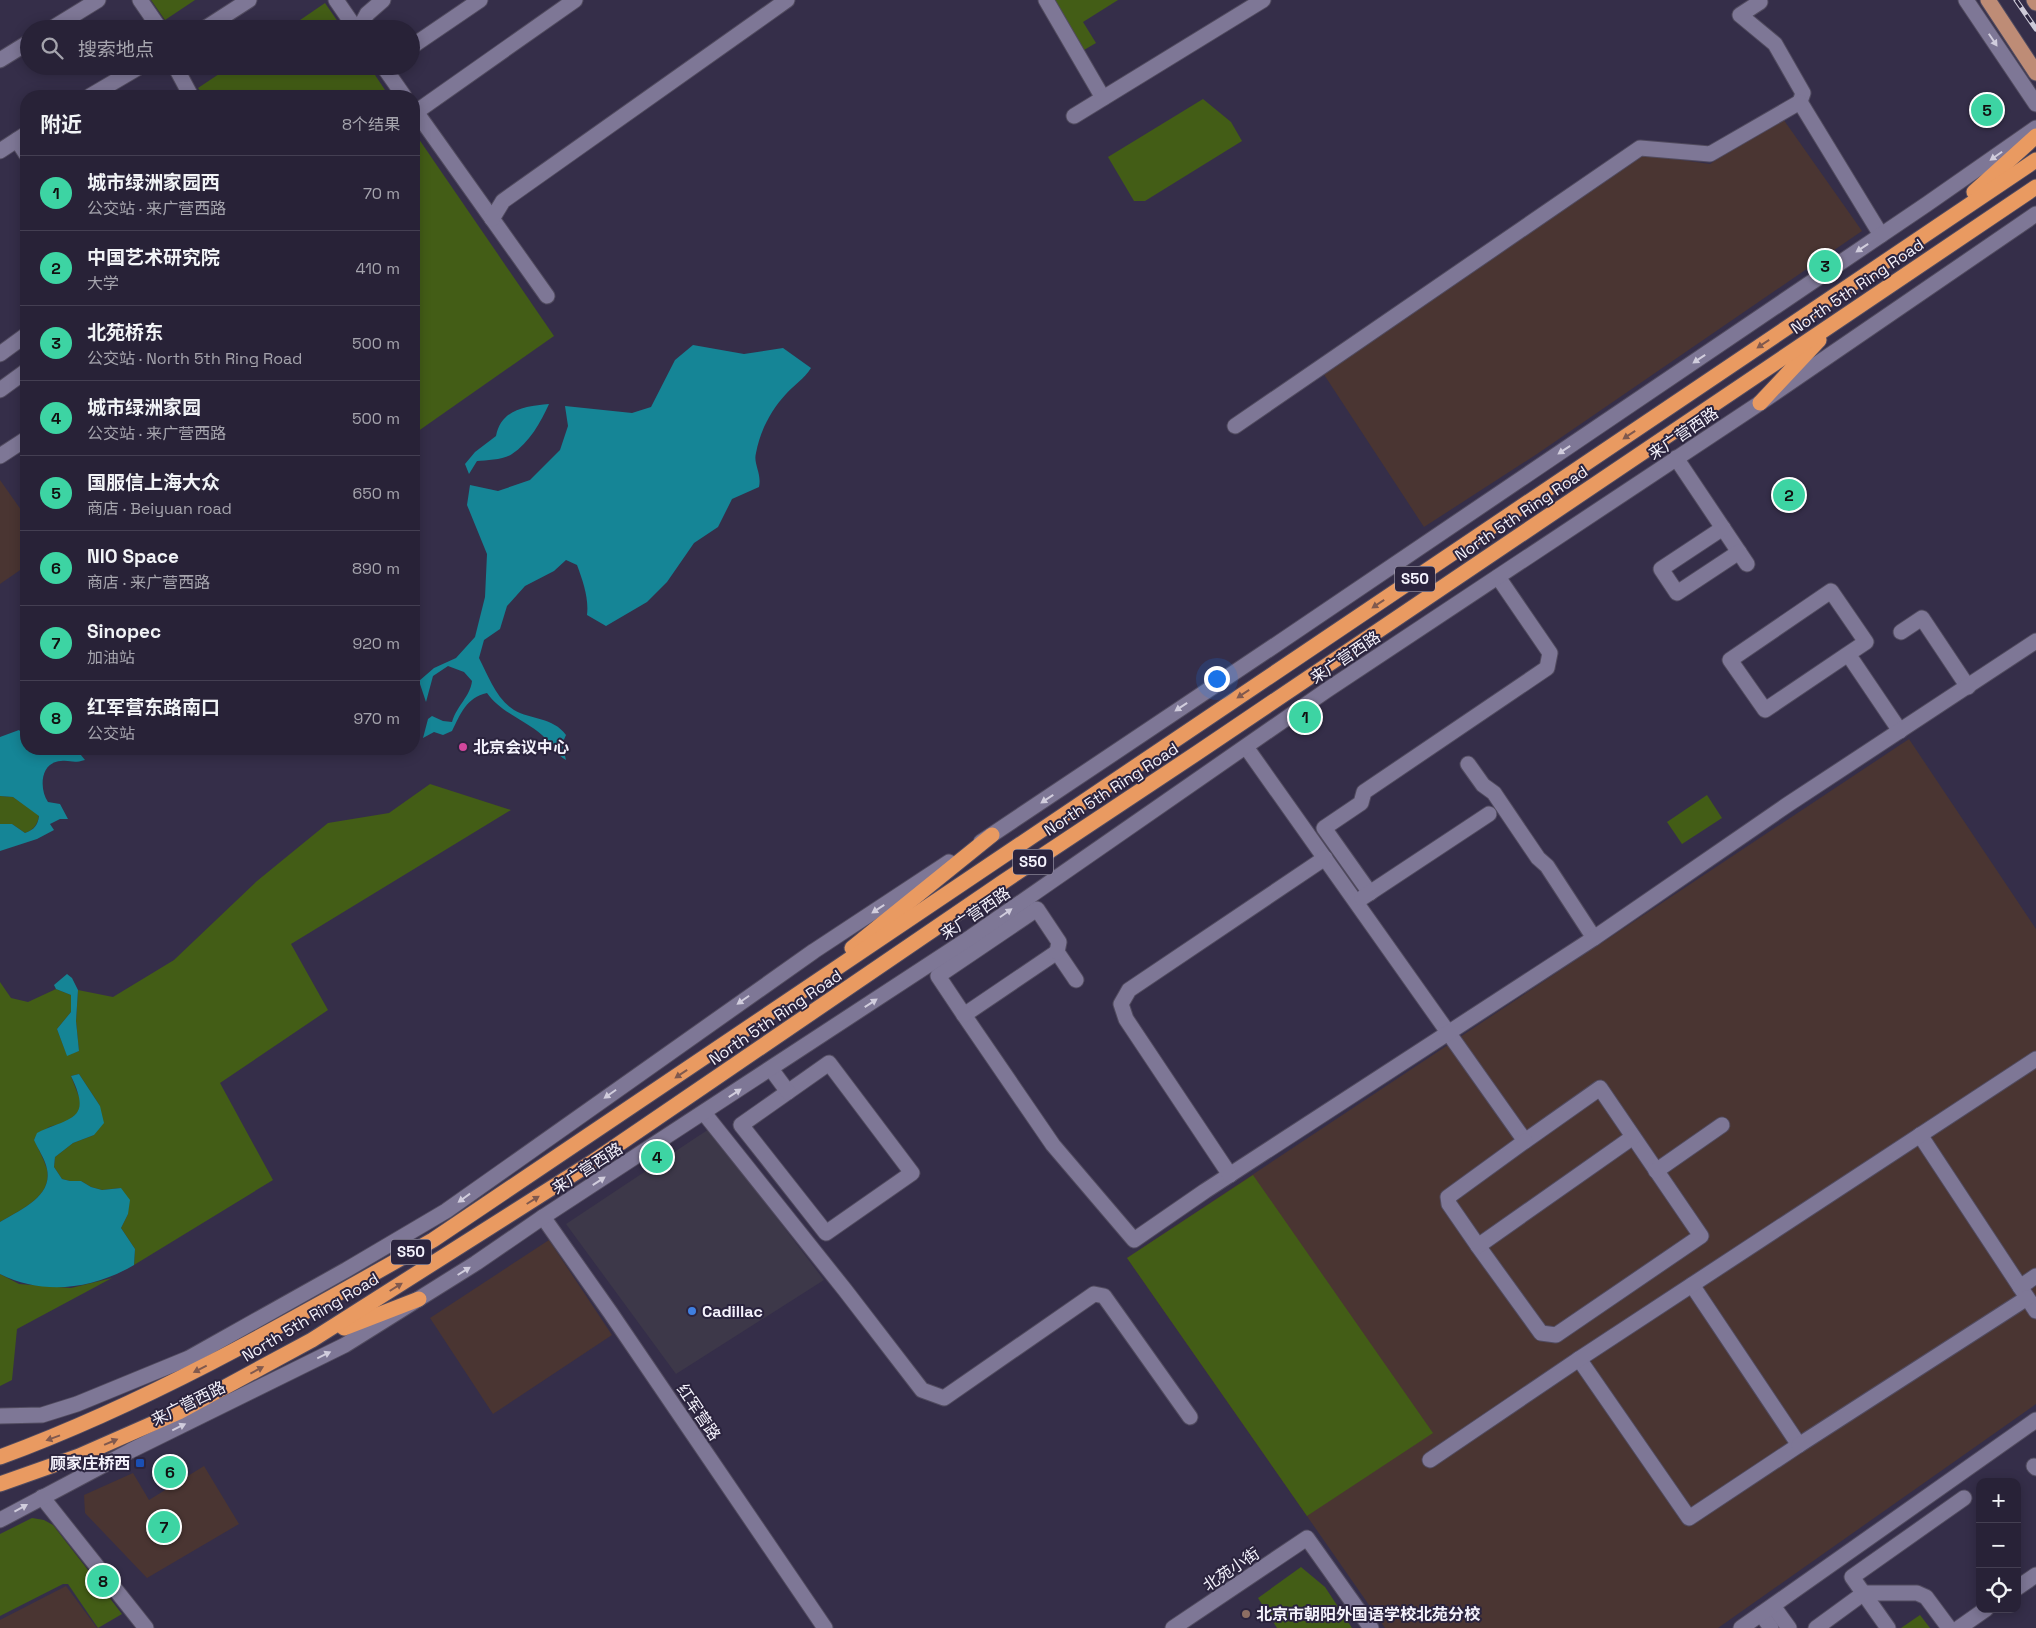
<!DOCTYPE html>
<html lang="zh">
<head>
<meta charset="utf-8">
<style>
	body { margin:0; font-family:"Space Grotesk","Noto Sans SC",sans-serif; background:#302a3f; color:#f1f3f6 }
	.controls { position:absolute; right:15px; bottom:15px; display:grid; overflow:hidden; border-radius:10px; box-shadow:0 2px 12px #0003 }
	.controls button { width:45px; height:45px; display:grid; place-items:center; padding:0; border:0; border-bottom:1px solid #443f52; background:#282237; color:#f1f3f6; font:25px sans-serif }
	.you { position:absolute; left:1216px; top:678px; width:18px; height:18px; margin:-12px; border:4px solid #fff; border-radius:50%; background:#1a73e8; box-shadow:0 0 0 8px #1a73e833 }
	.badge { display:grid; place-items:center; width:32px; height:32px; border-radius:50%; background:#3dd4a3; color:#111; font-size:16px; font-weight:700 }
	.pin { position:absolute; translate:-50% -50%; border:2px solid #fff; box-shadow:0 1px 5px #0006 }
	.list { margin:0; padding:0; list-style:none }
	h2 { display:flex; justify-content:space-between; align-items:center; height:65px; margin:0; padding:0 20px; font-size:21px }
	h2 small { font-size:16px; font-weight:400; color:#a5a4ad }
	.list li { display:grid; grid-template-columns:32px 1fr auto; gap:15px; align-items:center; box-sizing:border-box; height:75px; padding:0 20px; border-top:1px solid #443f52 }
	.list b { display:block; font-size:19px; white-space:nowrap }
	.list p { margin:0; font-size:16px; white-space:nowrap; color:#a5a4ad }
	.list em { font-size:16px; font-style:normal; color:#a5a4ad }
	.icon { flex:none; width:28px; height:28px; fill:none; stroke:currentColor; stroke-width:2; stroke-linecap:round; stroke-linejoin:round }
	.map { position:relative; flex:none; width:2036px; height:1628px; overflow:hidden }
	.search { position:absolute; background:#282237; box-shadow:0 2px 12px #0003; left:20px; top:20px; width:400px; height:55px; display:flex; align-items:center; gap:12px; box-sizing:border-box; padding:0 18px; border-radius:28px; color:#a5a4ad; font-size:19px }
	.panel { position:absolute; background:#282237; box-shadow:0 2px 12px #0003; left:20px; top:90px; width:400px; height:665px; border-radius:20px }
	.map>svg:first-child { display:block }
	.commercial { fill:#4a3532 }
	.industrial { fill:#3d3849 }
	.green { fill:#435d16 }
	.water { fill:#158596 }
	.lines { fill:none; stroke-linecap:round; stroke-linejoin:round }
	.minor-casing { stroke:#514b5f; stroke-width:17 }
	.major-casing { stroke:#514b5f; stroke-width:17 }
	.highway-casing { stroke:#514b5f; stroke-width:17 }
	.minor { stroke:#7e7796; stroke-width:15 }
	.major { stroke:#be8c76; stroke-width:15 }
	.highway { stroke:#e99a61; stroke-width:15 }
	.rail-casing { stroke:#cdcad8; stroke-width:5 }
	.rail { stroke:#2b243e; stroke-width:3; stroke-dasharray:9; stroke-linecap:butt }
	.oneway { fill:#d1cddd }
	.oneway2 { fill:#80594e }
	.hotel-dot { fill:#d1479c; stroke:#2b243e; stroke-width:2 }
	.shop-dot { fill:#3f7fe0; stroke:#2b243e; stroke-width:2 }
	.transit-dot { fill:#1a4fb4; stroke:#2b243e; stroke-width:2 }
	.education-dot { fill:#8d6e63; stroke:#2b243e; stroke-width:2 }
	.labels { text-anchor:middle; stroke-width:4; stroke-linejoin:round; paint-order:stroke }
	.shield { fill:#2b243e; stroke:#b8b4c3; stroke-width:1 }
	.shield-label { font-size:15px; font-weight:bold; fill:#f4f2fc }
	.street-label { font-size:16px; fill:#f4f2fc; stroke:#2b243e }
	.poi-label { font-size:16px; font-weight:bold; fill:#f4f2fc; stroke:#2b243e; text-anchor:start }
</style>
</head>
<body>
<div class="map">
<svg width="2036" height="1628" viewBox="0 0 2036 1628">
	<rect width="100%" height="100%" fill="#352e49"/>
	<!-- commercial -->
	<g class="commercial">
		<path d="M1781,116l81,115 -325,223 -113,73 -101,-154 317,-219 70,10z"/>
		<path d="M0,480l26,37v49l-26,18z"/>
		<path d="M1909,739l127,190v475l-318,224h-333l-258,-370z"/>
		<path d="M549,1240l63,95 -119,79 -63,-96z"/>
		<path d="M204,1466l35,58 -92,54 -62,-65 -1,-18 49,-22 16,27z"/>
		<path d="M66,1586l31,42h-97v-8z"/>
	</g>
	<!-- industrial -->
	<path class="industrial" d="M709,1129l115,151 -148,94 -110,-150z"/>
	<!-- green -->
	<g class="green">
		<path d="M151,0h44l-30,20z"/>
		<path d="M1055,0h63l-35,22 13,21 -12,7z"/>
		<path d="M325,3l18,26h-56z"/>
		<path d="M231,66h138l20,30h-185l-6,-8z"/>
		<path d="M1203,99l28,23 11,19 -97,60h-11l-26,-44z"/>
		<path d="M414,132l140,204 -140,98z"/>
		<path d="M430,784l81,26 -220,134 37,66 -108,73 53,97 -139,85 1,-16 -14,-21 7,-14 -7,-26 -19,2 -11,-3 -10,-6h-11l-8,-2 -8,-12 1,-10 18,-14 21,-8 6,-29 -21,-32 -8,2 10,26 -3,11 -12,9 -17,5 -15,12c4,10 10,20 13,30 6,28 -28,41 -47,53v-240l11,16 17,4 28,-13 15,6v17l-14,17 10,26 12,-4 -3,-30 2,-31 35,7 61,-37 83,-79 71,-58 61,-10z"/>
		<path d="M1707,795l15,23 -40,26 -15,-22z"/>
		<path d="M0,796l13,1 26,18c-1,9 -5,15 -14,18l-13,-9h-12z"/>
		<path d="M1253,1175l180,258 -126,83 -180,-258z"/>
		<path d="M0,1274l19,10 52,4 41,-10 -95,51 -5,51 -12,6z"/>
		<path d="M32,1518l12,2 9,5 69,89 -24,14 -30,-44h-5l-63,32v-82z"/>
		<path d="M1301,1567l24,20 27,41h-75l-19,-30z"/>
		<path d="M1920,1615l10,13h-29z"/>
	</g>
	<!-- water -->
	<g class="water">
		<path d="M693,345l51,9 39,-6 28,20c-7,11 -17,17 -25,26 -15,16 -26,37 -30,59 -3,11 6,20 3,34l-27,12 -14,28 -24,16 -27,39 -20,20 -41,24 -19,-11c2,-16 -4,-34 -10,-50l-11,-5 -12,11 -29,15 -18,20 -7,23 -16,11 -5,18c9,17 17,41 35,52 17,10 39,7 52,25l-4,9 4,16c-10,-5 -15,-17 -24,-25 -17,-15 -42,-23 -55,-42 -21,5 -26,20 -35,38l-9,4 -9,-3 -11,6 5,-19 4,-3 11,5 9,1c5,-17 18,-25 20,-41l-8,-9 -16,-6 -15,10 -7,26 -7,-21 15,-13 22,-10 19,-21 10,-40 2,-43 -20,-49 3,-20 28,6 32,-11 30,-30 8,-24 -3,-20 67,7 19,-6 24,-47z"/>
		<path d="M549,404c-8,18 -20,39 -37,50 -9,6 -25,6 -35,7l-8,13 -4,-10 10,-12 21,-16c5,-27 30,-30 53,-32z"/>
		<path d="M19,730l7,8v11h10l4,3 15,-3h21l9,11c-13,4 -13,0 -24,1 -21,1 -22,28 -13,41l12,2 8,15h-8l-10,5 4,6 -17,9 -37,12v-27h12l13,9c9,-3 13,-8 14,-17l-26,-19 -13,-1v-59z"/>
		<path d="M67,974l5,4 6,12 -2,31 3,30 -12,5 -10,-27 14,-17v-17l-15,-6 -2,-4z"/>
		<path d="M79,1074l21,32 4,17 -10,12 -21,8 -18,14 -1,10 8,12 8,2h11l10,6 11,3 19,-2 9,12 -2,14 -7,14 14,21 -1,16c-41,24 -90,31 -134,9v-52c19,-12 53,-25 47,-53 -2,-10 -9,-20 -13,-29l3,-7c33,-16 56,-12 34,-57z"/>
	</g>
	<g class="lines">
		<!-- minor casing -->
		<g class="minor-casing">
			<g id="minor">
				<path d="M140,0l20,29"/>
				<path d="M336,0l20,29"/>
				<path d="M1046,0l57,98"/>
				<path d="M1759,0l1,2 -20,13 35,29 28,49 -3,9"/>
				<path d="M1966,0l70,104"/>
				<path d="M51,29l47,-29"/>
				<path d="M204,29l45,-29"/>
				<path d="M359,29l8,-15 16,-14"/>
				<path d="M411,47l69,-47"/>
				<path d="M0,60l29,-18"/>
				<path d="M175,66l16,30"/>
				<path d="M383,66l21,30"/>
				<path d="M90,96l51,-30"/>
				<path d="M414,109l133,187"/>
				<path d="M416,112l159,-112"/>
				<path d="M1074,116l189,-116"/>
				<path d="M17,140l9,14"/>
				<path d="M0,151l26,-17"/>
				<path d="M492,219l11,-18 284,-201"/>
				<path d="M0,354l26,-19"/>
				<path d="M0,390l26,-19"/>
				<path d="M1235,426l405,-278 70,6 90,-52 81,133"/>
				<path d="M0,456l26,-17"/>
				<path d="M1676,458l71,106"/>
				<path d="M1723,528l-62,41 16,24 62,-41"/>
				<path d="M1901,632l21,-14 46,69"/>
				<path d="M1848,654l-83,56 -35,-50 101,-69 35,51 -18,12 52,77"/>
				<path d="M1246,747l279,394 75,-53 101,148 -145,99 -15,-2 -63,-87"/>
				<path d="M1468,764l15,21 11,8 44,65 9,8 47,72"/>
				<path d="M981,842l299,-200 647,-438 109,-76"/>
				<path d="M1370,893l-46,-65 37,-25 3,-11 183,-124 3,-15 -52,-76"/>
				<path d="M1362,898l127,-84"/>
				<path d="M1076,980l-19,-28 -93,63 89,130 81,95 71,-49 389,-253 193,-133 249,-164"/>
				<path d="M964,1015l-26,-39 99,-67 22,33 -2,10"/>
				<path d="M829,1063l83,110 -86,60 -85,-108z"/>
				<path d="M771,1069l17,23"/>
				<path d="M704,1113l141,177 77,100 22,8 150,-104 10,2 86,121"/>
				<path d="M1920,1135l116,176"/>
				<path d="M1525,1141l-77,56 1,7 29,42 155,-109"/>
				<path d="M1656,1171l66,-46"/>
				<path d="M1230,1175l-104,-156 -5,-15 8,-14 196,-132"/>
				<path d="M543,1217l67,95 215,316"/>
				<path d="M2020,1287l16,-11"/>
				<path d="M1579,1359l110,159 110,-73 -107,-160"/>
				<path d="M0,1416l42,-1 35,-11 112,-46 157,-88 100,-59 368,-260 135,-89"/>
				<path d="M1799,1445l228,-147"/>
				<path d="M1430,1460l149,-101 457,-300"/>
				<path d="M2034,1466l2,2"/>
				<path d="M42,1497l104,131"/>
				<path d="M0,1520l130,-69 215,-106 131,-82 67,-46 428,-280 356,-247 433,-287 276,-189"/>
				<path d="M2017,1588l19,-13"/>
				<path d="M1773,1606l16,22"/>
				<path d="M1761,1614l10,14"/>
				<path d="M1173,1628l134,-90 64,90"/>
				<path d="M1741,1628l295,-208"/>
				<path d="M1816,1628l48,-35h53l9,4 23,31"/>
				<path d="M1888,1628l-36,-51 112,-79"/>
				<path d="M1959,1628l27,-19"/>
			</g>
		</g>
		<!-- major casing -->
		<g class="major-casing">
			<g id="major">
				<path d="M1988,0l48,73"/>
				<path d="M2034,0l2,3"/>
			</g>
		</g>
		<!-- highway casing -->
		<g class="highway-casing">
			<g id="highway">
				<path d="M1974,192l62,-56"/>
				<path d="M1760,403l59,-63"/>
				<path d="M852,948l140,-113"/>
				<path d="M344,1328l75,-29"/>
				<path d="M0,1457c152,-56 292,-137 433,-217l1603,-1080"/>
				<path d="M0,1484l79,-28 100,-44 133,-72 282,-179 409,-279 194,-129 839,-566"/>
			</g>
		</g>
		<!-- minor -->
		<use href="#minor" class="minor"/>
		<!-- major -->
		<use href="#major" class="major"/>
		<!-- highway -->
		<use href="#highway" class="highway"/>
		<!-- rail casing -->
		<g class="rail-casing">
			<path id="rail" d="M2016,0l20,29"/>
		</g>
		<!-- rail -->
		<use href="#rail" class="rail"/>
	</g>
	<!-- one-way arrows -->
	<defs><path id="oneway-solid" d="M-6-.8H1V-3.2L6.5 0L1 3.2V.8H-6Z" transform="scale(1.25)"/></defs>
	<g class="oneway">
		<use href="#oneway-solid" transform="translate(1993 40) rotate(56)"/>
		<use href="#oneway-solid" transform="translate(1996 156) rotate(145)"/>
		<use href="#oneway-solid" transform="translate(1862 248) rotate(146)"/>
		<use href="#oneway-solid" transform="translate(1699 359) rotate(146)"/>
		<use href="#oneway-solid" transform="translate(1564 450) rotate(146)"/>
		<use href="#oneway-solid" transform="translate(1181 707) rotate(146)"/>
		<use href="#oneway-solid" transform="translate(1047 799) rotate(147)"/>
		<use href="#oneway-solid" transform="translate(878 909) rotate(147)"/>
		<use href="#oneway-solid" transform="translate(1006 913) rotate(-35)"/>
		<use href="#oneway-solid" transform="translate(743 1000) rotate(145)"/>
		<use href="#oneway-solid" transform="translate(871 1003) rotate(-33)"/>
		<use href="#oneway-solid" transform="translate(735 1093) rotate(-33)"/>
		<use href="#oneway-solid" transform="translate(610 1094) rotate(145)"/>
		<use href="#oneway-solid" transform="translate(599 1181) rotate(-33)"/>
		<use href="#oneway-solid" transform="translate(464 1198) rotate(144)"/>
		<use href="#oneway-solid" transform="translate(464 1271) rotate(-32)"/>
		<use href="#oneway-solid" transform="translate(324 1355) rotate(-26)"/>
		<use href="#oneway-solid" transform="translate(179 1427) rotate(-26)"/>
		<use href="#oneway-solid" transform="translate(21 1508) rotate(-29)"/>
	</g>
	<g class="oneway2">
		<use href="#oneway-solid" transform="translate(1763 344) rotate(146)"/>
		<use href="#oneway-solid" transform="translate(1629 435) rotate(146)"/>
		<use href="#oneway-solid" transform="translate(1378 604) rotate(146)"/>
		<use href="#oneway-solid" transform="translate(1243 694) rotate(146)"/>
		<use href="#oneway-solid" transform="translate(681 1074) rotate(146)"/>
		<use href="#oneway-solid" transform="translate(533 1200) rotate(-32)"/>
		<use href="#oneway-solid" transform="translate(396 1287) rotate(-32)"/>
		<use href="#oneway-solid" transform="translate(200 1369) rotate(153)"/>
		<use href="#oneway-solid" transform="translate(257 1370) rotate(-28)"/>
		<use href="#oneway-solid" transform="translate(53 1438) rotate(160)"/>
		<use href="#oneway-solid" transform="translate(111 1442) rotate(-23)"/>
	</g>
	<!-- markers -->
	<circle class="hotel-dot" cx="463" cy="747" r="5"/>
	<circle class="shop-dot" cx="692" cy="1311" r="5"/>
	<rect class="transit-dot" x="135" y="1458" width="10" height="10" rx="2.5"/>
	<circle class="education-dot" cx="1246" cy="1614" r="5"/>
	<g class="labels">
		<!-- shield labels -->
		<g class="shield">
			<rect x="1395" y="566.5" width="40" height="25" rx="4"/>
			<rect x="1013" y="849.5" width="40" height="25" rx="4"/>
			<rect x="391" y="1239.5" width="40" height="25" rx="4"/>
		</g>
		<g class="shield-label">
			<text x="1415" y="584">S50</text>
			<text x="1033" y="867">S50</text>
			<text x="411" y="1257">S50</text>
		</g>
		<!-- street labels -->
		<g class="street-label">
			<text transform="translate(1857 286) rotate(-34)" y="6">North 5th Ring Road</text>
			<text transform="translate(1683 433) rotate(-34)" y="6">来广营西路</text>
			<text transform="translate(1521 513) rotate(-34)" y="6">North 5th Ring Road</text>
			<text transform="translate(1345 657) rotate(-34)" y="6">来广营西路</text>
			<text transform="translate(1111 789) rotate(-33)" y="6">North 5th Ring Road</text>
			<text transform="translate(975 913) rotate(-34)" y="6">来广营西路</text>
			<text transform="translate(775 1017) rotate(-34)" y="6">North 5th Ring Road</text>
			<text transform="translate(587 1168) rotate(-33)" y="6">来广营西路</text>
			<text transform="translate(310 1317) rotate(-31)" y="6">North 5th Ring Road</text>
			<text transform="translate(188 1403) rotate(-26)" y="6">来广营西路</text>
			<text transform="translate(699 1412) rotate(56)" y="6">红军营路</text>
			<text transform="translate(1231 1569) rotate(-34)" y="6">北苑小街</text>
		</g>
		<!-- poi labels -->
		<g class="poi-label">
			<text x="473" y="753">北京会议中心</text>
			<text x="702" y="1317">Cadillac</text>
			<text x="130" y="1469" text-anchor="end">顾家庄桥西</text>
			<text x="1256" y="1620">北京市朝阳外国语学校北苑分校</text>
		</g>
	</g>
</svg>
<div class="controls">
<button>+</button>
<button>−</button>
<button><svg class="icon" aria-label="locate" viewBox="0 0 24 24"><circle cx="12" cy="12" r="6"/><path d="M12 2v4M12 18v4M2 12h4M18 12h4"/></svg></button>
</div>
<div class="you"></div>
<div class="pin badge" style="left:1305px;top:717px">1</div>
<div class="pin badge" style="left:1789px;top:495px">2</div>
<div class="pin badge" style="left:1825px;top:266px">3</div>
<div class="pin badge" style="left:657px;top:1157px">4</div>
<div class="pin badge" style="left:1987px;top:110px">5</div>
<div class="pin badge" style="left:170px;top:1472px">6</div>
<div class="pin badge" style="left:164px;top:1527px">7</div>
<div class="pin badge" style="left:103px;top:1581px">8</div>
<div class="search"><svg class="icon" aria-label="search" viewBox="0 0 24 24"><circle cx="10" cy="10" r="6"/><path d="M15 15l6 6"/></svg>搜索地点</div>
<section class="panel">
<h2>附近<small>8个结果</small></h2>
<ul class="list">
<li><span class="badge">1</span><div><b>城市绿洲家园西</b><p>公交站 · 来广营西路</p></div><em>70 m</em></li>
<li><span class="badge">2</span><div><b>中国艺术研究院</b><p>大学</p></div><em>410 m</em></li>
<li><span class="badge">3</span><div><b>北苑桥东</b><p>公交站 · North 5th Ring Road</p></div><em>500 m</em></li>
<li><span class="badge">4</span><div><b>城市绿洲家园</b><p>公交站 · 来广营西路</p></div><em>500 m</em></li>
<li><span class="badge">5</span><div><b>国服信上海大众</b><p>商店 · Beiyuan road</p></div><em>650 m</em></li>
<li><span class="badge">6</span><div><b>NIO Space</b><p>商店 · 来广营西路</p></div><em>890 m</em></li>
<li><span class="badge">7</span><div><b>Sinopec</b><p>加油站</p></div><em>920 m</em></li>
<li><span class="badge">8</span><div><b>红军营东路南口</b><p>公交站</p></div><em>970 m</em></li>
</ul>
</section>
</div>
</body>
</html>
